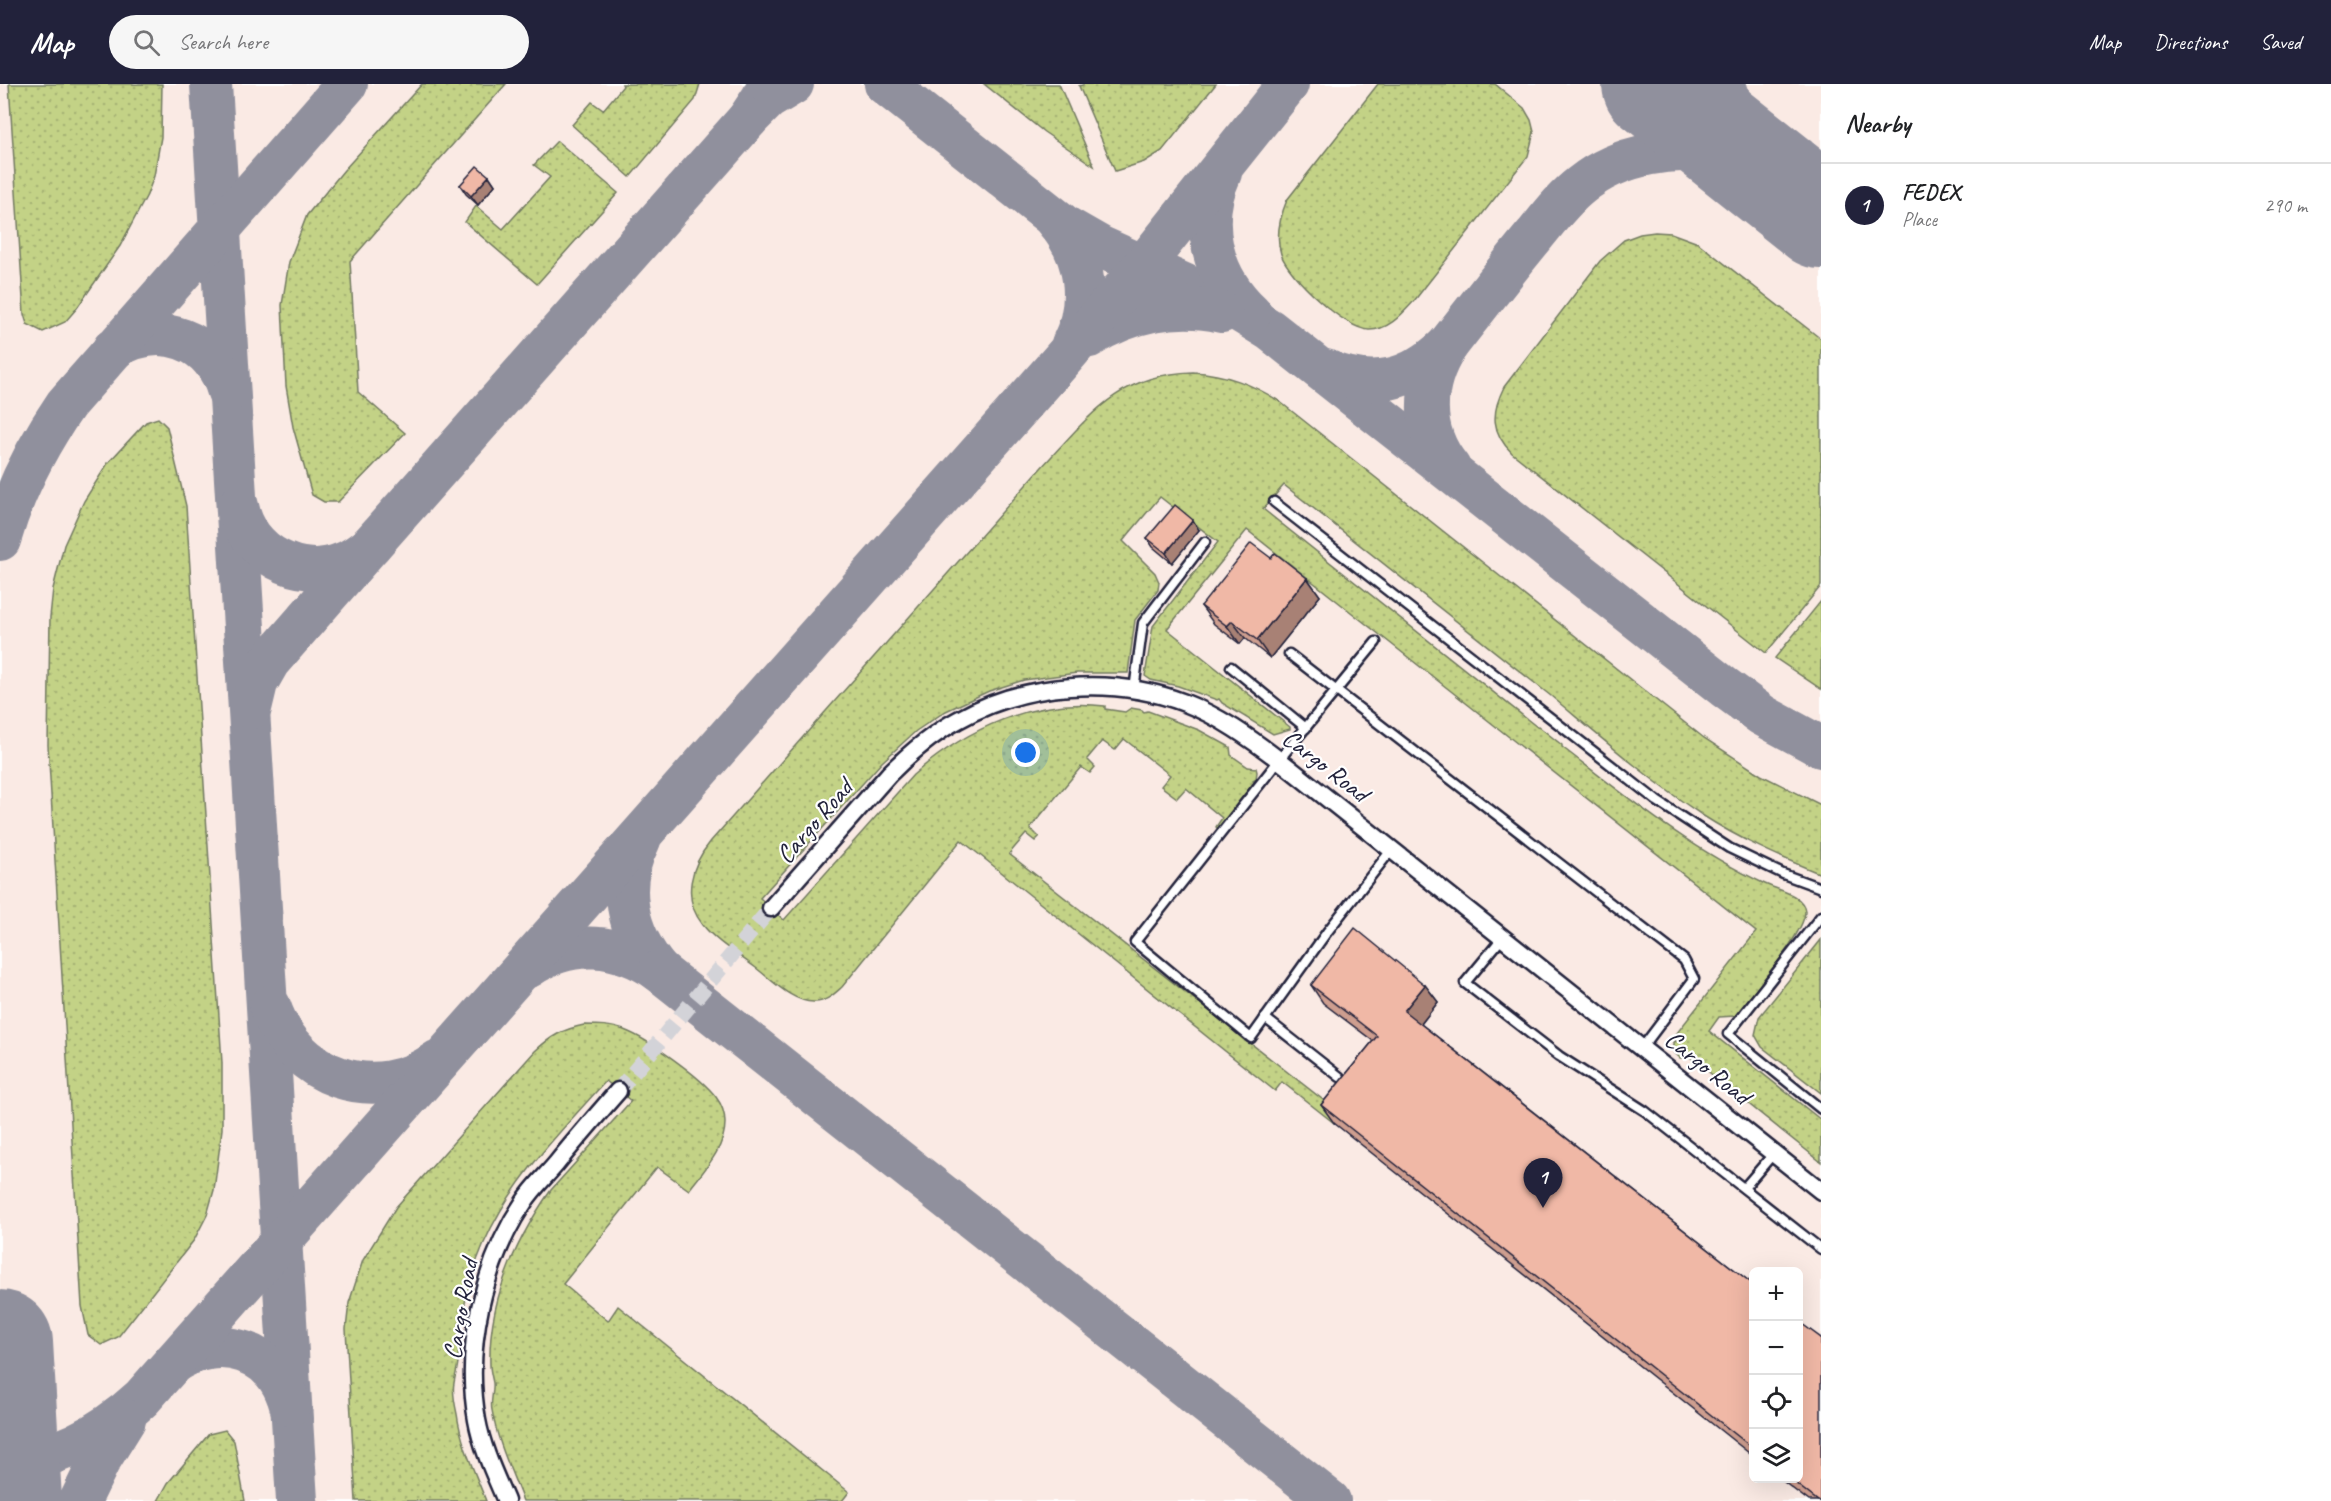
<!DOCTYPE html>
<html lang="en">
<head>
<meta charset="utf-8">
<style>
	body { margin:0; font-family:Caveat,sans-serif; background:#f6f6f6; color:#202124 }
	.controls { position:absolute; right:18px; bottom:18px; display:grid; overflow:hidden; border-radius:9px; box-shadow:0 6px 24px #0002 }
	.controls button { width:54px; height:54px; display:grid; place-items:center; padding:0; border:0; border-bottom:2px solid #e0e0e0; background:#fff; color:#202124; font:30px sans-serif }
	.you { position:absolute; left:1026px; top:669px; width:21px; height:21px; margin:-15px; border:4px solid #fff; border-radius:50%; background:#1a73e8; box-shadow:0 0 0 9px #1a73e833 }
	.badge { display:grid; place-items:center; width:39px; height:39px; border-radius:50%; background:#22223b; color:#fff; font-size:20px; font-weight:700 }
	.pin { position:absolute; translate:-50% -50px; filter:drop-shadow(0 2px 3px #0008) }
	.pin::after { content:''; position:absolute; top:32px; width:21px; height:18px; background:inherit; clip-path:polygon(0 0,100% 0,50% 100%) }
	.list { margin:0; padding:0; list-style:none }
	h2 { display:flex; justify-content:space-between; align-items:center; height:78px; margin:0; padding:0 24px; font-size:26px }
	h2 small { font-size:20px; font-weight:400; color:#757577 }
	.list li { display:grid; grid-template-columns:39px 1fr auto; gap:18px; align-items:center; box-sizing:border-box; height:84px; padding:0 24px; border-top:2px solid #e0e0e0 }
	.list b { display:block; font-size:22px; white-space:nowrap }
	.list p { margin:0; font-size:20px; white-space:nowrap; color:#757577 }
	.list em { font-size:20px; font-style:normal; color:#757577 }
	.icon { flex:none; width:33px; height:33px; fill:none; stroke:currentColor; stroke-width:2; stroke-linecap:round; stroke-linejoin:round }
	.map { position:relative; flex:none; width:1821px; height:1417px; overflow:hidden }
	header { display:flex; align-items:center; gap:36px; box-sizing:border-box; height:84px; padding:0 30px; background:#22223b; color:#fff }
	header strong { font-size:28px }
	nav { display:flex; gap:33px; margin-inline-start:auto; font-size:21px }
	.search { width:420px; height:54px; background:#f6f6f6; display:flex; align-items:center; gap:15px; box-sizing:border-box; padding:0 21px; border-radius:33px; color:#757577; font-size:22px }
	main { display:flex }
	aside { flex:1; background:#fff }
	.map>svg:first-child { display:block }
	.built { fill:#faeae4; fill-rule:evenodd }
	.grass { fill:url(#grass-dots); stroke:#727a60; stroke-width:1.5 }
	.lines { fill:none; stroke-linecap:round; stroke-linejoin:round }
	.taxiway { stroke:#90909d; stroke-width:42 }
	.runway { stroke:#90909d; stroke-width:106 }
	.minor-tunnel { stroke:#d3d3d8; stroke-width:16; stroke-dasharray:16 8; stroke-linecap:butt }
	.service-casing { stroke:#22223b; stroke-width:13 }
	.minor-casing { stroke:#22223b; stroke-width:21 }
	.service { stroke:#fff; stroke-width:8 }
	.minor { stroke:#fff; stroke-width:16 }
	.wall { fill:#ce9e8f; stroke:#22223b; stroke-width:1.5 }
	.shaded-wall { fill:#a88174; stroke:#22223b; stroke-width:1.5 }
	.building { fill:#f0b8a6; stroke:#22223b; stroke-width:1.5 }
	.labels { text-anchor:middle; stroke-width:4.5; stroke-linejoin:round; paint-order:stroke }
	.street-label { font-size:26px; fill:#22223b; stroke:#fff }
</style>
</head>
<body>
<header>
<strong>Map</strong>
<div class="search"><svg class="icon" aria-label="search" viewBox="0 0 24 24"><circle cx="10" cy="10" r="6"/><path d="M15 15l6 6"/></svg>Search here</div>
<nav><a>Map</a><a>Directions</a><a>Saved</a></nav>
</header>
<main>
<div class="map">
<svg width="1821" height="1417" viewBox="0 0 1821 1417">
	<defs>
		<pattern id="grass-dots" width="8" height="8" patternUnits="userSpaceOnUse" patternTransform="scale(1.5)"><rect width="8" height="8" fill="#c3d286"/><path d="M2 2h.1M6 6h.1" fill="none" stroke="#a7b475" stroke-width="1.8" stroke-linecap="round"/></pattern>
	</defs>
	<rect width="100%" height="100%" fill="#fff"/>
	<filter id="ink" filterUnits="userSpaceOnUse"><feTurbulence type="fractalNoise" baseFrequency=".0167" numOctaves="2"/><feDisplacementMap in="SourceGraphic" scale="12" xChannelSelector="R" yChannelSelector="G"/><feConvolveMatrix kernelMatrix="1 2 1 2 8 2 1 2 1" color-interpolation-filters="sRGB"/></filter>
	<g filter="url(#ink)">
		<!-- built -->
		<path class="built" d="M0,0h1821v1417h-1821zM1754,1188h44v206h-44z"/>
		<!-- grass -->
		<g class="grass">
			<path d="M9,0h153l-1,53 -7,39 -7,19 -27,51 -43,62 -12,14 -22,10 -16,-8 -3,-10z"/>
			<path d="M422,0h84l-156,177 8,131 47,41 -67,69h-14l-12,-7 -19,-68 -7,-41 -4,-81 7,-43 18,-47 37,-45z"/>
			<path d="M622,0h78l-5,16 -65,77 -58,-52 20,-23 11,8 20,-24z"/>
			<path d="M984,0h75l35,82 -50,-34z"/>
			<path d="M1085,0h131l-54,67 -18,11 -29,9 -36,-85z"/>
			<path d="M1378,0h117l29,24 7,12 3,12 -6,24 -114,145c-12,13 -25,29 -45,29 -23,0 -81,-54 -88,-76 -6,-18 -1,-37 6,-54z"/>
			<path d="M557,57l61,52 -81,91 -72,-62 11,-16 27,23 47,-52 -16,-12z"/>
			<path d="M1655,148l16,1 27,10 123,96v247l-55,67 -254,-200c-21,-21 -21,-40 -8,-66l96,-126 24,-21 16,-6z"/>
			<path d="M1193,288c33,2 59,12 86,29l425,337 57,37 60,30v69c-41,-17 -82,-35 -119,-59 -54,-36 -103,-79 -151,-119l-267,-211 -21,24 274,218 1,-1 24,19v2c65,50 128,102 203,137 12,6 38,10 40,27 1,22 -55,85 -70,105l-16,1 -10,14 112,89v42l-131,-105 -10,1 -6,-6v-10l3,-1 -4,-3 83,-106 -509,-402 -80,99 123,98v2l-17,5 -51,-31 -3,-4 -2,1 -39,-14 -27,-6 -6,-4 8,-50 65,-84 -58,-45 -37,44 32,32 4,9 -1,8 -23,30 -7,53h-51l-53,7 -35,11 -43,20 -30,20 -34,31 -122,136 24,22 129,-145c53,-46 121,-78 192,-69v3l20,3 6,-4 11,2 2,2 4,-1 51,19 31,17 1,8 17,12 8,1 1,4 -1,7 -3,2 4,2 -38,47 -3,-3 6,-9 -36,-30 -9,10 -16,-12 9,-11 -46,-36 -9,11 -13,-9 -15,18 8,8 -5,6 -9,-6 -51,61 9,9 -4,4 -9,-7 -17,20 332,260 -7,9 -52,-41 -7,9 -314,-251 -119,147c-8,7 -16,15 -27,15 -22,1 -43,-22 -59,-34 -17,-13 -40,-26 -53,-43 -22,-27 -12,-60 8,-84l330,-373c47,-50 76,-94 152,-96z"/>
			<path d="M158,334l9,9 19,79 36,557v66l-8,61 -7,25 -13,25 -76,97 -17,8 -13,-10 -6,-29 -34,-561 2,-128 3,-28 11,-44 20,-44 24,-38 38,-41z"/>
			<path d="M1821,517v88l-46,-31z"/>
			<path d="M1821,856v153l-59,-46 -7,-12 4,-18z"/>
			<path d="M584,941c13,0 27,0 40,5 24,9 77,47 92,67 6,8 9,16 9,26 0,26 -21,47 -36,67l-32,-23 -94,117 45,37 10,-15 231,186 -7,9h-319c-11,-29 -26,-60 -31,-91 -2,-9 2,-18 1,-27 -1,-6 -3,-12 -3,-18 -2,-64 26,-125 61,-175l80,-89 -25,-20c-82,90 -142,150 -148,279 0,8 -3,15 -4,23 -2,9 1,22 3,31 4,30 18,59 29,87h-130l-10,-172 3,-26 14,-43 33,-53 139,-156c15,-14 28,-22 49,-26z"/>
			<path d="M225,1346l9,11 11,60h-87l10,-18 41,-49z"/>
		</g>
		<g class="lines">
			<!-- taxiway -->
			<g class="taxiway">
				<path d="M211,0l86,1417"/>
				<path d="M768,0l-6,14 -14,21 20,-20 25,-15"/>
				<path d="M885,0l181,143 35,20 125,56 44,27 454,357 38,28 59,32"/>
				<path d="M1221,89c-23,50 -9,104 30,140"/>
				<path d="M1056,137c31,34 36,83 16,123"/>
				<path d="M1089,253c39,-25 88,-36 133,-25"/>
				<path d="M1447,262c29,-37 58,-75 88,-111 14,-17 28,-36 46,-50 37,-30 96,-42 142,-28 32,10 59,32 87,50l-47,-45 -22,-28 -16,-50"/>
				<path d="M113,265c47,-29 100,-11 115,43"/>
				<path d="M1326,286c47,20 84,11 121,-24 -25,38 -27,85 3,122"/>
				<path d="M238,422c8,47 62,76 105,57 11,-4 19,-11 28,-18l-102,117 -12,21 -6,25"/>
				<path d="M0,456c14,-49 37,-94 66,-136l281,-320"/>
				<path d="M371,461l377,-426"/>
				<path d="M529,883c42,-29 90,-24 130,4 -32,-38 -43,-85 -19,-131"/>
				<path d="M659,887l671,530"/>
				<path d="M270,922c24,72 105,100 167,55"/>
				<path d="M173,1279c47,-30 102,-14 117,42"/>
				<path d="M0,1380c56,-4 102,-29 142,-66l918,-1036 83,-96 145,-182"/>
				<path d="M80,1417l19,-39 26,-42"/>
			</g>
			<!-- runway -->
			<g class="runway">
				<path d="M1655,0l166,132"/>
				<path d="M0,1259l9,158"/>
			</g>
			<!-- minor-tunnel -->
			<path class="minor-tunnel" d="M618,1007l153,-183"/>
			<!-- service casing -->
			<g class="service-casing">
				<g id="service">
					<path d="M1274,418l383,299 72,47 54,26 38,14"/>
					<path d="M1376,558l-97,118 -144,182 116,96 76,-106 65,-83"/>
					<path d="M1289,570l395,306 10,19 -52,69"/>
					<path d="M1231,583l75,61"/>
					<path d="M1134,606l9,-67 62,-81"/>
					<path d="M1821,832l-93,118 93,75"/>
					<path d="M1503,853l-38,46 94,73 86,55 176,138"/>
					<path d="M1265,934l75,59"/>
					<path d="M1744,1104l30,-35"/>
				</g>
			</g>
			<!-- minor casing -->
			<g class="minor-casing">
				<g id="minor">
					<path d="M771,824l118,-134c21,-21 43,-40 69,-54 67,-38 155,-44 227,-17 34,13 65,35 94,57l542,431"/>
					<path d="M506,1417c-11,-26 -24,-53 -29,-81 -13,-72 6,-157 47,-218 9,-14 21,-25 32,-38 20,-25 41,-49 62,-73"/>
				</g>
			</g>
			<!-- service -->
			<use href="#service" class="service"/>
			<!-- minor -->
			<use href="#minor" class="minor"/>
		</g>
		<!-- wall -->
		<g class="wall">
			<path d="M489,92l6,9 -17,20 -12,-11 -6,-9z"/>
			<path d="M1199,446l-27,33 -19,-16 -6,-9z"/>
			<path d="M1307,494l13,18 -50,62 -25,-20 -5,6 -26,-20 -13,-18z"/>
			<path d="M1311,901h114l13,17 -17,22 333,261v172l-420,-334 -13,-18 52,-64 -50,-38z"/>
			<path d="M1780,1395h18l23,22h-12z"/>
		</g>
		<!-- shaded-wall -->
		<g class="shaded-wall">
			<path d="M489,92l6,9 -17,20 -7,-9z"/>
			<path d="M1193,436l6,10 -27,33 -6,-10z"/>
			<path d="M1307,494l13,18 -50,62 -13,-18z"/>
			<path d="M1232,537l13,17 -5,6 -13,-18z"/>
			<path d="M1425,901l13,17 -21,27 -13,-18z"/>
		</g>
		<!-- building -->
		<g class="building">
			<path d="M477,82l12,10 -18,20 -11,-11z"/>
			<path d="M1175,421l18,15 -27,33 -19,-15z"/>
			<path d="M1251,459l20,15 4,-5 32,25 -50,62 -25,-19 -5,5 -26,-20z"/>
			<path d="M1355,844l70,57 -21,26 350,274v164l-433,-344 56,-69 -66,-51z"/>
			<path d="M1798,1237l23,17v163h-3l-28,-22h8z"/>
		</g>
	</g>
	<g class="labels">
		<!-- street labels -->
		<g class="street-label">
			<text transform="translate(1326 681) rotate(38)" y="9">Cargo Road</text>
			<text transform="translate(814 737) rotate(-49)" y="9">Cargo Road</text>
			<text transform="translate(1708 983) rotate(39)" y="9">Cargo Road</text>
			<text transform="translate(460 1225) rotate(-80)" y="9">Cargo Road</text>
		</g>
	</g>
</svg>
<div class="controls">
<button>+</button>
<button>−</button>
<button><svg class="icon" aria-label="locate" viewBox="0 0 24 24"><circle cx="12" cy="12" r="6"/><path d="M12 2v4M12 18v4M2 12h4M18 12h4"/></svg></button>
<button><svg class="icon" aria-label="layers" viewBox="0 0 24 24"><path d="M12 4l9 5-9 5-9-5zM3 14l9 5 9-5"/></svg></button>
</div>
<div class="you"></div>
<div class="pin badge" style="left:1543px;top:1124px">1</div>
</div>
<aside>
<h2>Nearby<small></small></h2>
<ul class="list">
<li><span class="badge">1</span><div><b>FEDEX</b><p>Place</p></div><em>290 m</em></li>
</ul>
</aside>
</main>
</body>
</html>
